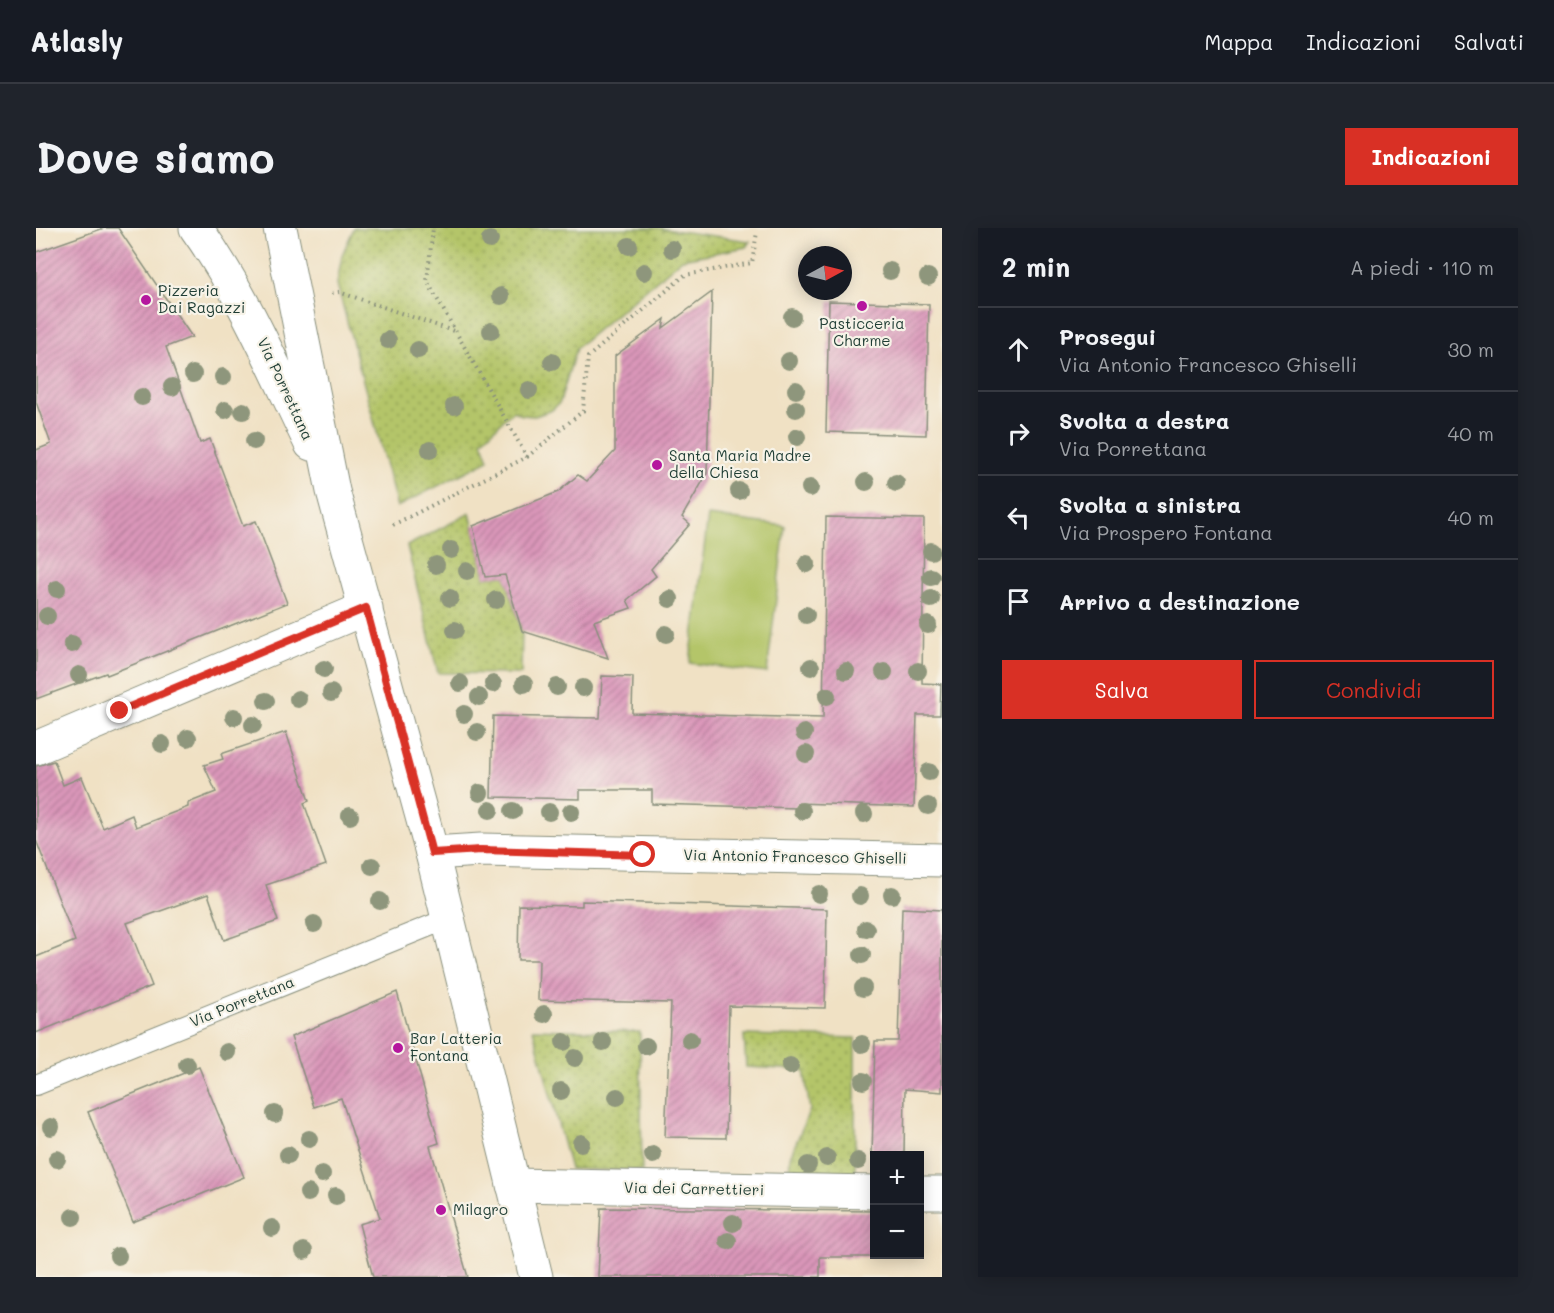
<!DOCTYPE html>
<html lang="it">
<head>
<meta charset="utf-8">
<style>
	body { margin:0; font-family:Mali,sans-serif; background:#20242c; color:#f1f3f6 }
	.controls { position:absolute; right:18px; bottom:18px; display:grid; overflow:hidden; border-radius:0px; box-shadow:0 3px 15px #0003 }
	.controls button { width:54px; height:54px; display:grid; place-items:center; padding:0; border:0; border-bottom:2px solid #363941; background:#171b24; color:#f1f3f6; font:30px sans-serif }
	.compass { position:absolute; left:762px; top:18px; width:54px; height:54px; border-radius:50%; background:#171b24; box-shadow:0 3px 15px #0003; rotate:83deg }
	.stop { position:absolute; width:18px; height:18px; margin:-14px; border:4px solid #d93025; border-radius:50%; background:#fff }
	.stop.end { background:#d93025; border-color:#fff; box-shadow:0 2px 6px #0008 }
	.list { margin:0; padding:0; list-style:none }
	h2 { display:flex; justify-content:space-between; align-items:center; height:78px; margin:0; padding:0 24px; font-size:26px }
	h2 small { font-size:20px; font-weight:400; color:#9ea1a6 }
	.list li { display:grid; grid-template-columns:39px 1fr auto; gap:18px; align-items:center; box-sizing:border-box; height:84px; padding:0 24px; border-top:2px solid #363941 }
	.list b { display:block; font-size:22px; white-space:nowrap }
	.list p { margin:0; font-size:20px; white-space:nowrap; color:#9ea1a6 }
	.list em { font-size:20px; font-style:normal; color:#9ea1a6 }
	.actions { display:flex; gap:12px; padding:18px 24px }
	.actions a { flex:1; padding:14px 0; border:2px solid #d93025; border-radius:0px; text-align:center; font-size:21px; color:#d93025 }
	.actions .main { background:#d93025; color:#fff }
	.icon { flex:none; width:33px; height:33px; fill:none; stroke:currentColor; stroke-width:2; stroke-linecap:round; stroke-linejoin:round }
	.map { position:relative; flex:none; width:906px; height:1049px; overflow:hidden; border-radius:0px }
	header { display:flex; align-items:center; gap:36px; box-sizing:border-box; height:84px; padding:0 30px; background:#171b24; border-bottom:2px solid #363941 }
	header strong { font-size:28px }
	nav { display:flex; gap:33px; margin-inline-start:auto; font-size:21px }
	.intro { display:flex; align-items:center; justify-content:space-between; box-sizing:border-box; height:144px; padding:0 36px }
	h1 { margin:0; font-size:42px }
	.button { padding:15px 27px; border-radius:0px; background:#d93025; color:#fff; font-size:21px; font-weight:700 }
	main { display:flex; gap:36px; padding:0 36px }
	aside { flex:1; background:#171b24; border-radius:0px; box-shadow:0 3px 15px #0003 }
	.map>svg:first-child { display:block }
	.green { fill:url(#green-dots); stroke:#6a814e; stroke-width:1.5 }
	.pitch { fill:#b4c569; stroke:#6a814e; stroke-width:1.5 }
	.building { fill:url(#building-hatch) }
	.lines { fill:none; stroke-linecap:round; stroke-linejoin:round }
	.lane-casing { stroke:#888f7c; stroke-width:22 }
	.street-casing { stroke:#888f7c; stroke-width:35 }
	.primary-casing { stroke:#888f7c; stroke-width:35 }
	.path { stroke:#888f7c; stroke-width:4; stroke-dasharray:1.5 4.5; stroke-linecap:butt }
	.lane { stroke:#fff; stroke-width:20 }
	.street { stroke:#fff; stroke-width:33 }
	.primary { stroke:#fff; stroke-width:33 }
	.tree { fill:#8e967b }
	.route { stroke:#d93025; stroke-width:8 }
	.poi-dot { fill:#b5179e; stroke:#f7f3e8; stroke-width:2 }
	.labels { text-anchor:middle; stroke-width:4.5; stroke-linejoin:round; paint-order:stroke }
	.poi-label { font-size:15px; fill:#1f3d34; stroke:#f7f3e8; text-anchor:start }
	.street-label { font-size:15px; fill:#1f3d34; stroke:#f7f3e8 }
</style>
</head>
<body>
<header>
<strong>Atlasly</strong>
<nav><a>Mappa</a><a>Indicazioni</a><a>Salvati</a></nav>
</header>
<div class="intro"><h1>Dove siamo</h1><a class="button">Indicazioni</a></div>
<main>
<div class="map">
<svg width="906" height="1049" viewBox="0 0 906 1049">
	<defs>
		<pattern id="green-dots" width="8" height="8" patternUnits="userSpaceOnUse" patternTransform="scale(1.5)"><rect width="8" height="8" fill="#b4c569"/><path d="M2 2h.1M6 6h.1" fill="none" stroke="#92a157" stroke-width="1.8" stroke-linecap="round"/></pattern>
		<pattern id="building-hatch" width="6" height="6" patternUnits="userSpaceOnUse" patternTransform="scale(1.5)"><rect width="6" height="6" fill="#db97ba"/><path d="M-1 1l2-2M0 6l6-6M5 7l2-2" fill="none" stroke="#b17c98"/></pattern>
	</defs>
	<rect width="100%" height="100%" fill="#f7f3e8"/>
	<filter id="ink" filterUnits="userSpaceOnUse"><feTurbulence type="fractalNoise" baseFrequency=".0167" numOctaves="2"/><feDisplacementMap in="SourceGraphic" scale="12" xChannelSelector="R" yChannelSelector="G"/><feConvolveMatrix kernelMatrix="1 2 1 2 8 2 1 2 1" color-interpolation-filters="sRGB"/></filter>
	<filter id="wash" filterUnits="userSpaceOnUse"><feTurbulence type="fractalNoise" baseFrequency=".008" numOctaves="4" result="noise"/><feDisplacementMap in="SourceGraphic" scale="24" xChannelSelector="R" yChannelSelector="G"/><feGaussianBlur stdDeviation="1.35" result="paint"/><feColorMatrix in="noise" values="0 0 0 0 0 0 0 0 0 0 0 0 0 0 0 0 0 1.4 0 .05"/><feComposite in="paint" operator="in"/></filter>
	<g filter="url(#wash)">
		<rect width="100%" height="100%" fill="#f0e1c4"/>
		<!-- green -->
		<g class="green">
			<path d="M318,0h304l92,13 -4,6 -64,12 -106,89 -16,54 -8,8 -17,6 -13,-1 -9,-4 -31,30 7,19 -92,47 -60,-223 5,-29z"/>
			<path d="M434,285l15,64 20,-2 17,56 -1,43 -83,-1 -31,-127z"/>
			<path d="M497,801l107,3 2,139 -72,-2z"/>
			<path d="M708,807l111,3v139l-66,-2 1,-18 20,-47 -6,-40 -58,-3z"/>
		</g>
		<!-- pitch -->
		<path class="pitch" d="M672,288l77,10 -18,147 -77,-10z"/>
		<g id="blocks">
			<!-- building -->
			<g class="building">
				<path d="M68,0h14l74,109 -26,10 34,96 10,-4 33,87 13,-5 31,82 -180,72 -1,-2 -70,26v-249l15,-6 -15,-42v-150z"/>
				<path d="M676,64l-5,182 -25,43 8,7 -39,45 5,7 -29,24 4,8 -37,13 14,37 -86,-27 -17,-56 -20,2 -12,-51 85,-34 20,-17 9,6 28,-30v-95l50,-37 -2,9z"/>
				<path d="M793,73l100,3 -3,131 -100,-3z"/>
				<path d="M790,289l98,2 -2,164 19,1 -1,31h-23l-3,92 -117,-4v5l-145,-4v-14h-72v9l-89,-2 2,-81 107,2 2,-42 31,1 -1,36 191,5z"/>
				<path d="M250,504l23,69 -5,2 22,62 -60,20 12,36 -54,19 -16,-46 -81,29 25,63 -116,47v-76l39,-16 -39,-101v-74l18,-5 9,24 19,-8 21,51 29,-13 4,12 52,-20v-4l28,-11 -12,-27 19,-6 -2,-5z"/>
				<path d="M546,673l245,8 -2,99 -96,-2 -3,132 -61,-1 6,-134 -133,-3 1,-40h-21l1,-55 63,1z"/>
				<path d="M866,680l40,2v182l-37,-3 -1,66h-32l3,-114h23z"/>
				<path d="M361,764l42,151 -9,3 38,131h-95l-14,-53 21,-6 -39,-120 -27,9 -23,-70z"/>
				<path d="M163,839l45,110 -111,45 -45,-110z"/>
				<path d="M565,980l273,3v46h-54v20h-222z"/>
			</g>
		</g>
	</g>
	<g filter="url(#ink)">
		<use href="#blocks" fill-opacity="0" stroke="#888f7c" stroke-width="1.5"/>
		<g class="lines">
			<!-- lane casing -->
			<g class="lane-casing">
				<path id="lane" d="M0,857l411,-166"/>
			</g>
			<!-- street casing -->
			<g class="street-casing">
				<g id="street">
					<path d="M0,520l330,-140"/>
					<path d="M396,625l49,-3 461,10"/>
					<path d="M477,957l361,7"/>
					<path d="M884,965h22"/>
				</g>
			</g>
			<!-- primary casing -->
			<g class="primary-casing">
				<g id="primary">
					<path d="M160,0c48,67 79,142 115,216"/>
					<path d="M244,0l53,263 99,362 104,424"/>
				</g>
			</g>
			<!-- path -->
			<g class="path">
				<path d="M296,65l7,-1 117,40"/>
				<path d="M491,229l56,-46 5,-54 97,-82 67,-12 5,-31"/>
				<path d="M357,297l134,-68 -100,-176 6,-53"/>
			</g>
			<!-- lane -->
			<use href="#lane" class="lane"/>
			<!-- street -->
			<use href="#street" class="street"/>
			<!-- primary -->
			<use href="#primary" class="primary"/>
		</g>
		<!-- trees -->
		<g class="tree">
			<circle cx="454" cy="12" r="9"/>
			<circle cx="593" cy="18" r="9"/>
			<circle cx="636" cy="21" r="9"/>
			<circle cx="854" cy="43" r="9"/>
			<circle cx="608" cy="44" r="9"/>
			<circle cx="892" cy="49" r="9"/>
			<circle cx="465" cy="68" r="9"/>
			<circle cx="756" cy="89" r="9"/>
			<circle cx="455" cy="103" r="9"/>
			<circle cx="352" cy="112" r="9"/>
			<circle cx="382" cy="122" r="9"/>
			<circle cx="753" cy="133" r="9"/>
			<circle cx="516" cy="134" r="9"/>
			<circle cx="157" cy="146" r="9"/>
			<circle cx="187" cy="149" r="9"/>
			<circle cx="136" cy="159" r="9"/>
			<circle cx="493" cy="162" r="9"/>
			<circle cx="760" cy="162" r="9"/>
			<circle cx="106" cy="169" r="9"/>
			<circle cx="418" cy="178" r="9"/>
			<circle cx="760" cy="181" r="9"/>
			<circle cx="189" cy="182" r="9"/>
			<circle cx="207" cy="183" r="9"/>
			<circle cx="761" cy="209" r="9"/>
			<circle cx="218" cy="213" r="9"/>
			<circle cx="394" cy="222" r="9"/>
			<circle cx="830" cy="254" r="9"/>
			<circle cx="860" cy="255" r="9"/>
			<circle cx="774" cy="260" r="9"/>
			<circle cx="703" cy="263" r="9"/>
			<circle cx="415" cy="322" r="9"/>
			<circle cx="895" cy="323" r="9"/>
			<circle cx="771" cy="336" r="9"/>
			<circle cx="400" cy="337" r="9"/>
			<circle cx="431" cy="343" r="9"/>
			<circle cx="895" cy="349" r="9"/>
			<circle cx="21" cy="361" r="9"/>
			<circle cx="414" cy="370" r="9"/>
			<circle cx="634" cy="371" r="9"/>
			<circle cx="895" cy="371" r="9"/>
			<circle cx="460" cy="372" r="9"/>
			<circle cx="770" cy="387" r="9"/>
			<circle cx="11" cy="388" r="9"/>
			<circle cx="892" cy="397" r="9"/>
			<circle cx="419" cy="402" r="9"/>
			<circle cx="630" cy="406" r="9"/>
			<circle cx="36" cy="416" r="9"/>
			<circle cx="775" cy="439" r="9"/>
			<circle cx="288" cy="441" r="9"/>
			<circle cx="810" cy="443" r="9"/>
			<circle cx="882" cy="443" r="9"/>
			<circle cx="848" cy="444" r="9"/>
			<circle cx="43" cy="447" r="9"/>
			<circle cx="424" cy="455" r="9"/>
			<circle cx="457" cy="456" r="9"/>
			<circle cx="488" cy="456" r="9"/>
			<circle cx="521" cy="459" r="9"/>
			<circle cx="547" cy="460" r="9"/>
			<circle cx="295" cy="465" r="9"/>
			<circle cx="791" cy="468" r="9"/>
			<circle cx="443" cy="469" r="9"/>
			<circle cx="262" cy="471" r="9"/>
			<circle cx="230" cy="473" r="9"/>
			<circle cx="428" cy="486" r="9"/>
			<circle cx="198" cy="489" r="9"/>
			<circle cx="217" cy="497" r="9"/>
			<circle cx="441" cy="504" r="9"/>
			<circle cx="768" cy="505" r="9"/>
			<circle cx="152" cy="510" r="9"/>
			<circle cx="126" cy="516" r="9"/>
			<circle cx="770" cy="526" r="9"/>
			<circle cx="893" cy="544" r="9"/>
			<circle cx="444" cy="565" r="9"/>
			<circle cx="892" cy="578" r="9"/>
			<circle cx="454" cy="582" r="9"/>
			<circle cx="477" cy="583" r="9"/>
			<circle cx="766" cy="583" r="9"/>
			<circle cx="513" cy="584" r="9"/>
			<circle cx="535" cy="584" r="9"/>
			<circle cx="828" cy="586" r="9"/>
			<circle cx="314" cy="588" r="9"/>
			<circle cx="336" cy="638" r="9"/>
			<circle cx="783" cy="666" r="9"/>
			<circle cx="856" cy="667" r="9"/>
			<circle cx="824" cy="668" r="9"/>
			<circle cx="344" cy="673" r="9"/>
			<circle cx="278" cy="696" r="9"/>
			<circle cx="830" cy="701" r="9"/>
			<circle cx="826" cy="727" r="9"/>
			<circle cx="827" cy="760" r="9"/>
			<circle cx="508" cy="786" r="9"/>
			<circle cx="654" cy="812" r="9"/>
			<circle cx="528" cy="814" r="9"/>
			<circle cx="567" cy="814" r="9"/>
			<circle cx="826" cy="816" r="9"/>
			<circle cx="610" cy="818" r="9"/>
			<circle cx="191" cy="824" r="9"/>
			<circle cx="539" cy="830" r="9"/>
			<circle cx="151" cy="837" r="9"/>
			<circle cx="754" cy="838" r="9"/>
			<circle cx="827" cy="853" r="9"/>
			<circle cx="525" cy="863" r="9"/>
			<circle cx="581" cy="869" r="9"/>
			<circle cx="239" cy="886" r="9"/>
			<circle cx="15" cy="899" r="9"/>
			<circle cx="273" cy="911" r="9"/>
			<circle cx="545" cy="915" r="9"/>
			<circle cx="252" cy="927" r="9"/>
			<circle cx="617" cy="927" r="9"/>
			<circle cx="791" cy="930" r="9"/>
			<circle cx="21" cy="931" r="9"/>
			<circle cx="822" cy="933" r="9"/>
			<circle cx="772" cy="937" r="9"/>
			<circle cx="286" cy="946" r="9"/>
			<circle cx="272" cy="965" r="9"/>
			<circle cx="300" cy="968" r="9"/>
			<circle cx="37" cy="989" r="9"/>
			<circle cx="697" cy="995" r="9"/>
			<circle cx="236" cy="1000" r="9"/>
			<circle cx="692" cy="1013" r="9"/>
			<circle cx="268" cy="1023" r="9"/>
			<circle cx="82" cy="1028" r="9"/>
		</g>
	</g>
	<g class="lines" filter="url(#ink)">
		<!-- route -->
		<path class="route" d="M84,483l246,-103 66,245 49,-3 162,5"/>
	</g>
	<!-- markers -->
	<g class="poi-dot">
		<circle cx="110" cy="72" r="6"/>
		<circle cx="826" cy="78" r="6"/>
		<circle cx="621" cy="237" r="6"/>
		<circle cx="362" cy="820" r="6"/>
		<circle cx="405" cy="982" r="6"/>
	</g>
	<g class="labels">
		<!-- poi labels -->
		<g class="poi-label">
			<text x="122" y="68">Pizzeria<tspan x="122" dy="17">Dai Ragazzi</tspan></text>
			<text x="826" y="101" text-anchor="middle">Pasticceria<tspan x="826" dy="17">Charme</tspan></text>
			<text x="633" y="233">Santa Maria Madre<tspan x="633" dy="17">della Chiesa</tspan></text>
			<text x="374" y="816">Bar Latteria<tspan x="374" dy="17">Fontana</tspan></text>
			<text x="417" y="987">Milagro</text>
		</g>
		<!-- street labels -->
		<g class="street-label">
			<text transform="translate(249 161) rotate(65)" y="5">Via Porrettana</text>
			<text transform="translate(759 629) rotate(1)" y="5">Via Antonio Francesco Ghiselli</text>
			<text transform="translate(206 774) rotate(-22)" y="5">Via Porrettana</text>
			<text transform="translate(658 961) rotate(1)" y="5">Via dei Carrettieri</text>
		</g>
	</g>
</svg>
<div class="controls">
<button>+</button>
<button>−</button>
</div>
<svg class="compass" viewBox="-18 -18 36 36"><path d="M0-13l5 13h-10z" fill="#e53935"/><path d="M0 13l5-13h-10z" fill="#9ea1a6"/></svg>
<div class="stop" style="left:607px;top:627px"></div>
<div class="stop end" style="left:84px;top:483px"></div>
</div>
<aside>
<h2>2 min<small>A piedi · 110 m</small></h2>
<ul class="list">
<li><svg class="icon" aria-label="ahead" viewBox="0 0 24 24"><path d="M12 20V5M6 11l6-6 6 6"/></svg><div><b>Prosegui</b><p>Via Antonio Francesco Ghiselli</p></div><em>30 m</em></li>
<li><svg class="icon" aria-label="right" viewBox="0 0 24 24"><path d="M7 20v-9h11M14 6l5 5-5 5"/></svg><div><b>Svolta a destra</b><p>Via Porrettana</p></div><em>40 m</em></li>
<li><svg class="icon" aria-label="left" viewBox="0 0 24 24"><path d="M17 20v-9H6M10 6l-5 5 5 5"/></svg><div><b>Svolta a sinistra</b><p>Via Prospero Fontana</p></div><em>40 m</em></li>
<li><svg class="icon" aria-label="arrive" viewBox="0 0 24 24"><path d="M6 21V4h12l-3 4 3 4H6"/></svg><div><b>Arrivo a destinazione</b></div></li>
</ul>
<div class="actions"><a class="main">Salva</a><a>Condividi</a></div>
</aside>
</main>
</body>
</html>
